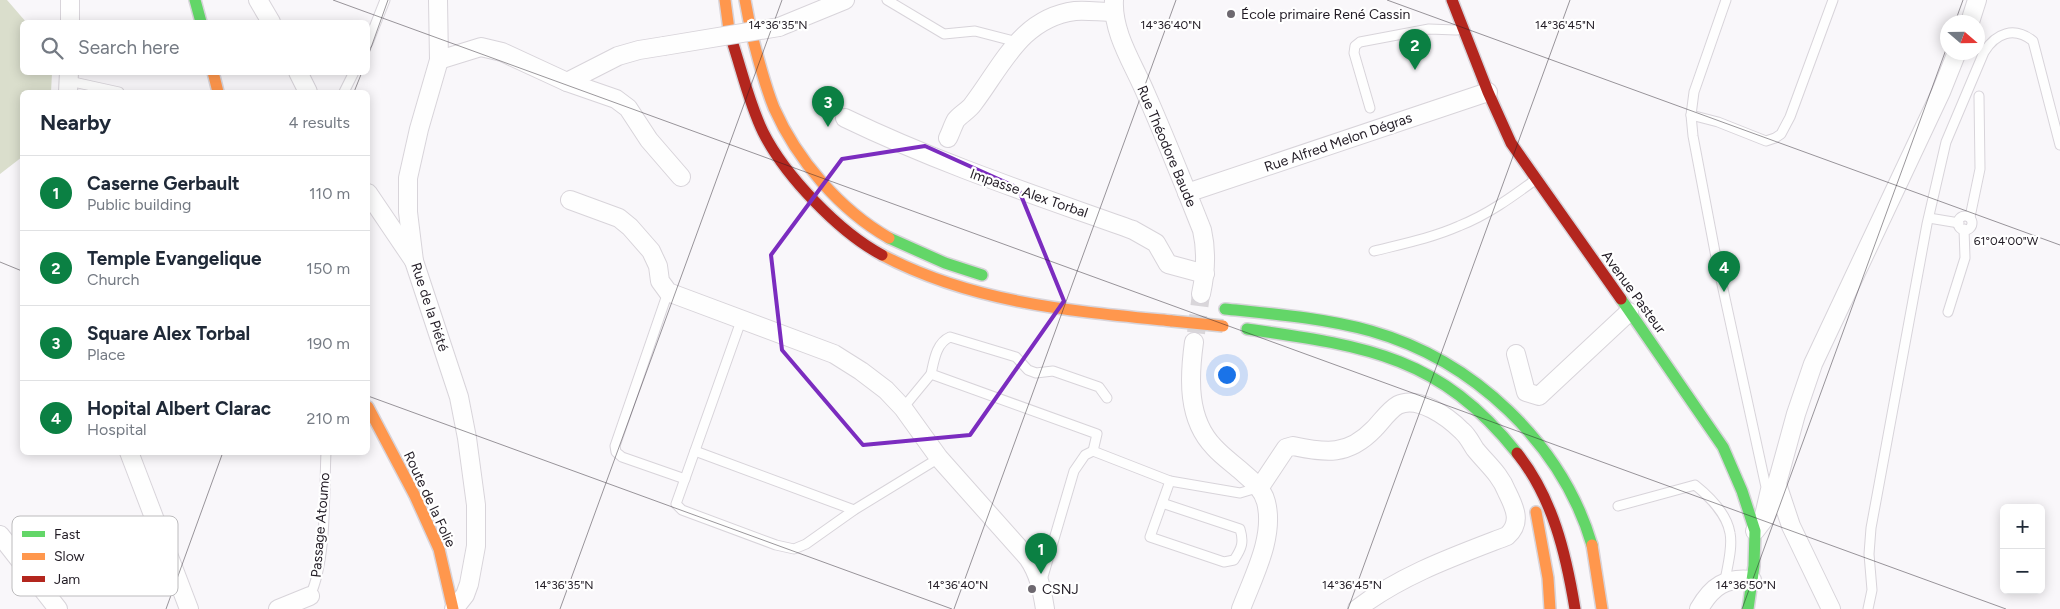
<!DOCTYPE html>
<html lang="en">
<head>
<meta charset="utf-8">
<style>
	body { margin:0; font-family:Figtree,sans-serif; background:#f2f2f3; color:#1f2937 }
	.controls { position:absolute; right:15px; bottom:15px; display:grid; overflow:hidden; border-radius:8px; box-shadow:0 2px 12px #0003 }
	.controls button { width:45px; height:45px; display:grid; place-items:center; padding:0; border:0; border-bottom:1px solid #e0e1e3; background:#fff; color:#1f2937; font:25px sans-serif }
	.compass { position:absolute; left:1940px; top:15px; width:45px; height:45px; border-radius:50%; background:#fff; box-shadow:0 2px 12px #0003; rotate:110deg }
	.you { position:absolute; left:1226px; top:374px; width:18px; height:18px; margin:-12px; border:4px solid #fff; border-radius:50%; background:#1a73e8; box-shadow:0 0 0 8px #1a73e833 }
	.badge { display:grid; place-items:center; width:32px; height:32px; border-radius:50%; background:#0b8043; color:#fff; font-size:16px; font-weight:700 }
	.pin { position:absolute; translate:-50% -41px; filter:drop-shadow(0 1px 2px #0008) }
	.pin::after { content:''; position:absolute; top:26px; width:18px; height:15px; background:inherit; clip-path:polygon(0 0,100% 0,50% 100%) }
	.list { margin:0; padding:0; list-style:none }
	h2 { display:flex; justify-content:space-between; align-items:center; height:65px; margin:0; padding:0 20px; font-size:21px }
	h2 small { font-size:16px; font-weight:400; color:#747a83 }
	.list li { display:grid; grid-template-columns:32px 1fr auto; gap:15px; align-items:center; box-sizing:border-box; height:75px; padding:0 20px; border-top:1px solid #e0e1e3 }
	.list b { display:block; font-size:19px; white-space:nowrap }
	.list p { margin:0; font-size:16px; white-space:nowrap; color:#747a83 }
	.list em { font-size:16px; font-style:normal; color:#747a83 }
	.icon { flex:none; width:28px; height:28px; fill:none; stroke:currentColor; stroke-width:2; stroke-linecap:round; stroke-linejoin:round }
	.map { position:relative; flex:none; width:2060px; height:609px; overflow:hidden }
	.search { position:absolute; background:#fff; box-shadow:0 2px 12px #0003; left:20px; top:20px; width:350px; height:55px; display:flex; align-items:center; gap:12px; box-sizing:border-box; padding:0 18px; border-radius:8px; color:#747a83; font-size:19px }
	.panel { position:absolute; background:#fff; box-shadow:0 2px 12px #0003; left:20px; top:90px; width:350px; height:365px; border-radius:8px }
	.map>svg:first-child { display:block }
	.garden { fill:#dadecc }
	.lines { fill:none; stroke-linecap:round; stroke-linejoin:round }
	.street-tunnel { stroke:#d9d6da; stroke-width:18; stroke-dasharray:18 9; stroke-linecap:butt }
	.lane-casing { stroke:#d8d4da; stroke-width:11 }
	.street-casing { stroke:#d8d4da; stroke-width:20 }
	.fast-casing { stroke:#d8d4da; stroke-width:14 }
	.slow-casing { stroke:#d8d4da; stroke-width:14 }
	.jam-casing { stroke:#d8d4da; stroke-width:14 }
	.lane { stroke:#fefefe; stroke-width:9 }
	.street { stroke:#fefefe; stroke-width:18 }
	.fast { stroke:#63d668; stroke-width:11 }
	.slow { stroke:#ff974d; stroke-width:11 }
	.jam { stroke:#b3261e; stroke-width:11 }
	.street-bridge-casing { stroke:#d8d4da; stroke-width:20; stroke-linecap:butt }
	.slow-bridge-casing { stroke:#d5d3d6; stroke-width:14; stroke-linecap:butt }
	.street-bridge { stroke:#fefefe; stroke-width:18 }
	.slow-bridge { stroke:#ff974d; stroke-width:11 }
	.marked { fill:none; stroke:#7b2cbf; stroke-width:4; stroke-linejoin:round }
	.ticks { fill:none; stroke:#211b24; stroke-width:1; stroke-opacity:0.45 }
	.poi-dot { fill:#6d686f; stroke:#fff; stroke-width:2 }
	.labels { text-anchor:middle; stroke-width:4.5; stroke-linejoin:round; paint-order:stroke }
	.poi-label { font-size:14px; fill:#211b24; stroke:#fff; text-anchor:start }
	.street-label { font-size:14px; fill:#211b24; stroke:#fff }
	.key { fill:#fff; stroke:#bcbbbd; stroke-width:1 }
	.key-label { font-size:14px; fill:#211b24 }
	.ticks-label { font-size:12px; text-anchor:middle; fill:#211b24; stroke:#fff; stroke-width:4.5; stroke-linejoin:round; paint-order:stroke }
</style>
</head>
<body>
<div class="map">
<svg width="2060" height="609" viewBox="0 0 2060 609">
	<rect width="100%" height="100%" fill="#f9f7fa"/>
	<!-- garden -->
	<path class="garden" d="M0,0h7l19,22h-4v50l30,1 -1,19h-29v65l-22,17z"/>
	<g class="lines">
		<!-- street-tunnel -->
		<path class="street-tunnel" d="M1196,333l5,-39"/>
		<!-- lane casing -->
		<g class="lane-casing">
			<g id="lane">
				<path d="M887,0l57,34 31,-3 42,11"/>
				<path d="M1726,0l-32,92 -3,23 2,21 22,116 51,235 -6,26"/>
				<path d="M368,43l17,-43"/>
				<path d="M69,81l50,11"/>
				<path d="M344,92l10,-20"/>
				<path d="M1370,108l-16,-55 1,-7 5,-4 69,-13 27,1 5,-1"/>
				<path d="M1691,115l27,7 48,19 9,-3 6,-4 9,-17 43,-117"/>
				<circle cx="1965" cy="223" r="7"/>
				<path d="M1970,217l10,-48 -1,-73"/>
				<path d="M1929,218l30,5"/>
				<path d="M1374,251c28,-7 58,-13 85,-25 28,-11 53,-29 76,-46"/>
				<path d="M668,292l-53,154 1,6 6,5 63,22"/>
				<path d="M1948,312l17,-54 -1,-29"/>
				<path d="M741,321l-65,183 6,6 94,35 18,4 12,-5 48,-34 85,-52"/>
				<path d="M931,374c3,-13 5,-31 19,-37l66,20 12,13 8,3 17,-2 46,16 8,11"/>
				<path d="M903,408l28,-34 166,60 -4,17 77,30 70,12 20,-6"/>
				<path d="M695,451l159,59"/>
				<path d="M1162,503l78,26c4,13 2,19 -6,31l-10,2 -74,-25 20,-56"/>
				<path d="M1618,506l77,-21c15,12 32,30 35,48 3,15 -3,34 -5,48"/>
				<path d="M1042,580l32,-109 11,-16 8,-4"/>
				<path d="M310,596c17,-37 14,-101 16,-144"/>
				<path d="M1868,609l4,-19 -3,-36 2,-26 56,-304 19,-82 38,-90c12,-19 30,-26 49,-11l27,104"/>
			</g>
		</g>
		<!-- street casing -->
		<g class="street-casing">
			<g id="street">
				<path d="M258,0l13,22"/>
				<path d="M438,0l1,60 -20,69 -11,49v34l6,49 45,136 8,41 9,67v41l-7,38 -4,11 -11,14"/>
				<path d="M1114,0c-2,33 20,65 32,94 20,45 38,91 56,136 5,22 4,41 -1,64"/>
				<path d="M70,22v-22"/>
				<path d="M1970,22l7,-22"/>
				<path d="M779,27l66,-27"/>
				<path d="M439,60l42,-13 21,5 65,30 49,17 12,9 21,32 32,37"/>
				<path d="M298,72l10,20"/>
				<path d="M567,82l51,-26 21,-6 25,-4"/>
				<path d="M68,92l1,-20"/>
				<path d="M845,118c93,45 190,77 288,112l23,13 12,21 37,10"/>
				<path d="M948,138c3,-6 5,-13 8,-18 5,-6 13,-10 17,-16 29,-38 48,-86 102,-93 12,-1 26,1 38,1"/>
				<path d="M368,193l46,68"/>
				<path d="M1187,193l301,-101"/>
				<path d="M570,200l49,18 11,9 21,24 7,15 2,15 8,11 166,62 27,17 25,19 17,18 36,50 89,100c11,16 14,32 17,51"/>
				<path d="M1194,342c-5,36 -7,77 20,105 8,9 18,16 26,23 11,10 22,17 26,32 9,35 -13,75 -25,107"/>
				<path d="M1516,354l10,38 13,4 90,-84"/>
				<path d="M129,452l60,157"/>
				<path d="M1777,484l14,42 40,83"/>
				<path d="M1260,487l26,-39 7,-2c33,7 55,10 81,-17 7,-7 15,-19 24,-24 20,-10 50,12 64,26 6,5 9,12 13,18 12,15 25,25 32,43 8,16 15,31 0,44 -52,20 -106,39 -150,73"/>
				<path d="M1755,531l10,-13 6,-13 25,-91 17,-50 128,-272 16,-40"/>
				<path d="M0,535l58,74"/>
				<path d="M278,609l32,-13"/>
				<path d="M1699,609c13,-23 27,-32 53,-29"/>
			</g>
		</g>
		<!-- fast casing -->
		<g class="fast-casing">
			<g id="fast">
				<path d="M195,0l6,22"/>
				<path d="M889,238l56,25 37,12"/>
				<path d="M1621,299l102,148 19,44 13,40 -1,35 -6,43"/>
				<path d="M1225,309c49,5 99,9 146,22 102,29 191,112 221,214"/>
				<path d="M1247,329c117,17 192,26 270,124"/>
			</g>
		</g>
		<!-- slow casing -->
		<g class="slow-casing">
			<g id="slow">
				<path d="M725,0l4,30"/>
				<path d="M745,0l5,26"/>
				<path d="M753,39c6,23 12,47 21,69 23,52 66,102 115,130"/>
				<path d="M213,72l5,20"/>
				<path d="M882,255c91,48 189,56 290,66"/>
				<path d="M368,407l47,89 24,53 14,60"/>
				<path d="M1536,512l12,66 2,31"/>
				<path d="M1592,545l10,64"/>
			</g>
		</g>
		<!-- jam casing -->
		<g class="jam-casing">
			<g id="jam">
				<path d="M1452,0l36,92 23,51 110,156"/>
				<path d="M732,41c10,30 17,62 31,91 22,44 76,100 119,123"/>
				<path d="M1517,453c36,45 49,101 58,156"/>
			</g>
		</g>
		<!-- lane -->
		<use href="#lane" class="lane"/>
		<!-- street -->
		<use href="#street" class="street"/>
		<!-- fast -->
		<use href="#fast" class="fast"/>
		<!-- slow -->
		<use href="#slow" class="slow"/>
		<!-- jam -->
		<use href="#jam" class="jam"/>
		<!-- street-bridge casing -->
		<g class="street-bridge-casing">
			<path id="street-bridge" d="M664,46l115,-19"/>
		</g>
		<!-- slow-bridge casing -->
		<g class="slow-bridge-casing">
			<path id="slow-bridge" d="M1172,321l51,5"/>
		</g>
		<!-- street-bridge -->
		<use href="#street-bridge" class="street-bridge"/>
		<!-- slow-bridge -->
		<use href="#slow-bridge" class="slow-bridge"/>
	</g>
	<!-- marked area -->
	<path class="marked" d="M925,146l93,42 46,113 -94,134 -107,10 -81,-95 -11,-95 71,-96z"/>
	<!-- ticks -->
	<path class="ticks" d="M333,0l1673,609M1387,0l673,245M1955,22l8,-22M368,56l20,-56M354,92l8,-20M0,262l22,9M368,396l584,213M166,609l57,-157M560,609l222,-609M954,609l222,-609M1348,609l222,-609M1742,609l206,-565"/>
	<!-- markers -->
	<g class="poi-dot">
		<circle cx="1231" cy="14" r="5"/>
		<circle cx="1032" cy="589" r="5"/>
	</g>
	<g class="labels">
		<!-- poi labels -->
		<g class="poi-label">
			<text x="1241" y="19">École primaire René Cassin</text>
			<text x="1042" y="594">CSNJ</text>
		</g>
		<!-- street labels -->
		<g class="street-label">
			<text transform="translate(1338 142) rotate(-19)" y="5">Rue Alfred Melon Dégras</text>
			<text transform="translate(1167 146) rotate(67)" y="5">Rue Théodore Baude</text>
			<text transform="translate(1029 193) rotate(19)" y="5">Impasse Alex Torbal</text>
			<text transform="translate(1634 292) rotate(54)" y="5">Avenue Pasteur</text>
			<text transform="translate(430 307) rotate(72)" y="5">Rue de la Piété</text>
			<text transform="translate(430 499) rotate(65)" y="5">Route de la Folie</text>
			<text transform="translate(320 525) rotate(-85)" y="5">Passage Atoumo</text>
		</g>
	</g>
	<!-- legend -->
	<rect x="12" y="516" width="166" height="80" rx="8" class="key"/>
	<rect x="22" y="531" width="23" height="6" fill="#63d668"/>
	<rect x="22" y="553" width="23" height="7" fill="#ff974d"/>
	<rect x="22" y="576" width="23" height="6" fill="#b3261e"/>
	<g class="key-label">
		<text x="54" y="539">Fast</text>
		<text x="54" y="561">Slow</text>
		<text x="54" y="584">Jam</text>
	</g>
	<g class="ticks-label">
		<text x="778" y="29">14°36'35"N</text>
		<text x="1171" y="29">14°36'40"N</text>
		<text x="1565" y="29">14°36'45"N</text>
		<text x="2006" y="245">61°04'00"W</text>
		<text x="564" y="589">14°36'35"N</text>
		<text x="958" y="589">14°36'40"N</text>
		<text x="1352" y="589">14°36'45"N</text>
		<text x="1746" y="589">14°36'50"N</text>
	</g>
</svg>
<div class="controls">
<button>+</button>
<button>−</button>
</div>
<svg class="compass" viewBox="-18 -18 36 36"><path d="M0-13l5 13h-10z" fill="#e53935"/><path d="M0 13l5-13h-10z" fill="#747a83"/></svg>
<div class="you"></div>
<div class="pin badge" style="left:1041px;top:574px">1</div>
<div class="pin badge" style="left:1415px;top:70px">2</div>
<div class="pin badge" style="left:828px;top:127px">3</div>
<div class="pin badge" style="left:1724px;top:292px">4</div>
<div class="search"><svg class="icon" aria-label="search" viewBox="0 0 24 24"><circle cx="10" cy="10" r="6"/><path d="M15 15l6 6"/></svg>Search here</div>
<section class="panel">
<h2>Nearby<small>4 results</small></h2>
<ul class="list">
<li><span class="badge">1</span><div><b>Caserne Gerbault</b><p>Public building</p></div><em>110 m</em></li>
<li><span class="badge">2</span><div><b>Temple Evangelique</b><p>Church</p></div><em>150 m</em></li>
<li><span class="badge">3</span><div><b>Square Alex Torbal</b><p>Place</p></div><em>190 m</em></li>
<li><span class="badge">4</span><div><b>Hopital Albert Clarac</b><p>Hospital</p></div><em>210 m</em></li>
</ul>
</section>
</div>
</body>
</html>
